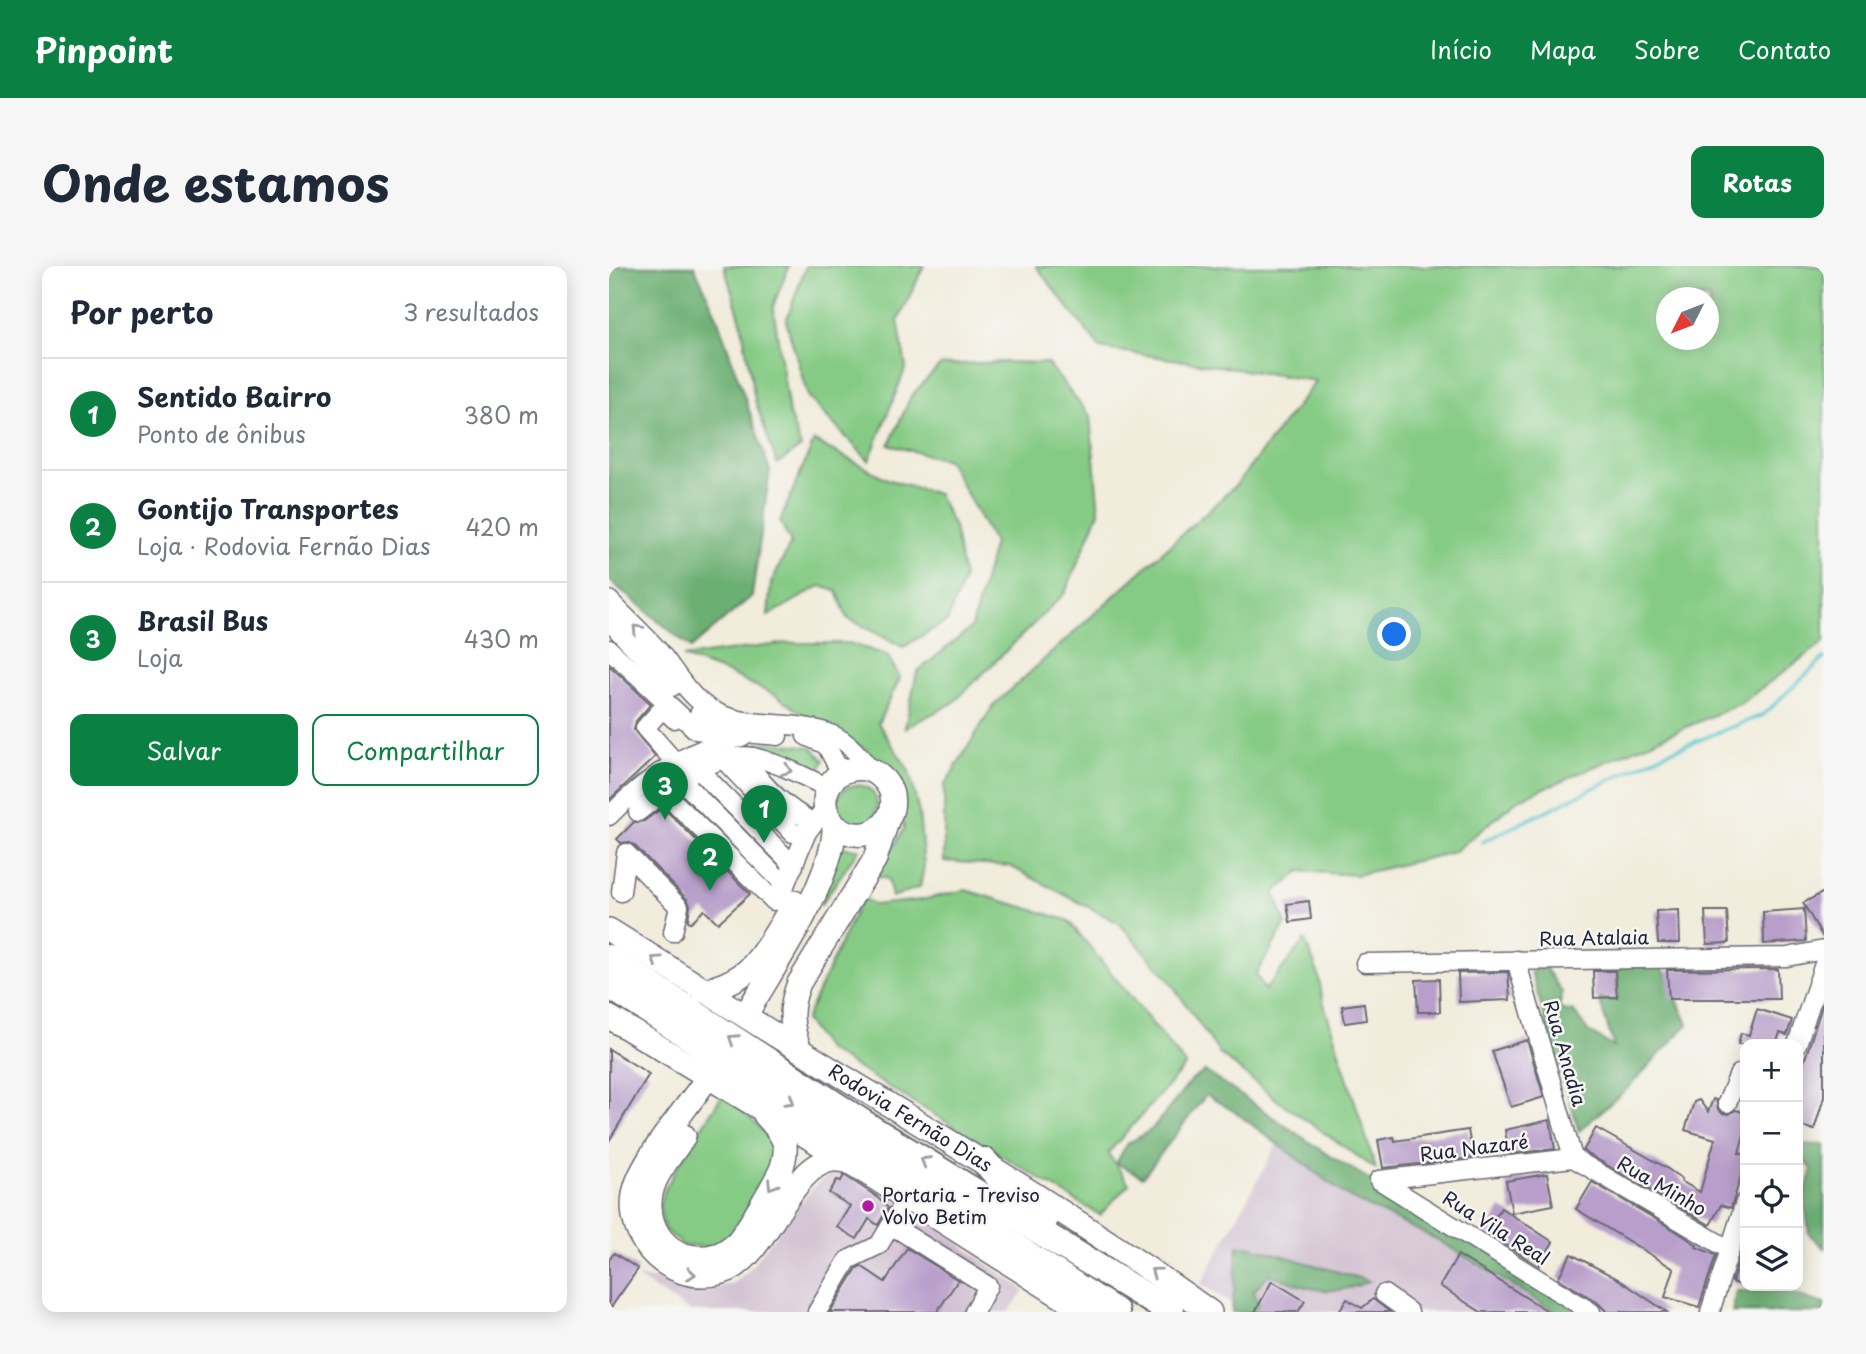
<!DOCTYPE html>
<html lang="pt">
<head>
<meta charset="utf-8">
<style>
	body { margin:0; font-family:"Playpen Sans",sans-serif; background:#f6f6f7; color:#1f2937 }
	.controls { position:absolute; right:21px; bottom:21px; display:grid; overflow:hidden; border-radius:14px; box-shadow:0 4px 18px #0003 }
	.controls button { width:63px; height:63px; display:grid; place-items:center; padding:0; border:0; border-bottom:2px solid #e0e1e3; background:#fff; color:#1f2937; font:35px sans-serif }
	.compass { position:absolute; left:1047px; top:21px; width:63px; height:63px; border-radius:50%; background:#fff; box-shadow:0 4px 18px #0003; rotate:228deg }
	.you { position:absolute; left:786px; top:369px; width:24px; height:24px; margin:-18px; border:5px solid #fff; border-radius:50%; background:#1a73e8; box-shadow:0 0 0 10px #1a73e833 }
	.badge { display:grid; place-items:center; width:46px; height:46px; border-radius:50%; background:#0b8043; color:#fff; font-size:23px; font-weight:700 }
	.pin { position:absolute; translate:-50% -58px; filter:drop-shadow(0 2px 4px #0008) }
	.pin::after { content:''; position:absolute; top:37px; width:24px; height:21px; background:inherit; clip-path:polygon(0 0,100% 0,50% 100%) }
	.list { margin:0; padding:0; list-style:none }
	h2 { display:flex; justify-content:space-between; align-items:center; height:91px; margin:0; padding:0 28px; font-size:30px }
	h2 small { font-size:23px; font-weight:400; color:#747a83 }
	.list li { display:grid; grid-template-columns:46px 1fr auto; gap:21px; align-items:center; box-sizing:border-box; height:112px; padding:0 28px; border-top:2px solid #e0e1e3 }
	.list b { display:block; font-size:26px; white-space:nowrap }
	.list p { margin:0; font-size:23px; white-space:nowrap; color:#747a83 }
	.list em { font-size:23px; font-style:normal; color:#747a83 }
	.actions { display:flex; gap:14px; padding:21px 28px }
	.actions a { flex:1; padding:16px 0; border:2px solid #0b8043; border-radius:14px; text-align:center; font-size:24px; color:#0b8043 }
	.actions .main { background:#0b8043; color:#fff }
	.icon { flex:none; width:38px; height:38px; fill:none; stroke:currentColor; stroke-width:2; stroke-linecap:round; stroke-linejoin:round }
	.map { position:relative; flex:none; width:1215px; height:1046px; overflow:hidden; border-radius:14px }
	header { display:flex; align-items:center; gap:42px; box-sizing:border-box; height:98px; padding:0 35px; background:#0b8043; color:#fff }
	header strong { font-size:33px }
	nav { display:flex; gap:38px; margin-inline-start:auto; font-size:24px }
	.intro { display:flex; align-items:center; justify-content:space-between; box-sizing:border-box; height:168px; padding:0 42px }
	h1 { margin:0; font-size:49px }
	.button { padding:18px 32px; border-radius:14px; background:#0b8043; color:#fff; font-size:24px; font-weight:700 }
	main { display:flex; gap:42px; padding:0 42px }
	aside { flex:1; background:#fff; border-radius:14px; box-shadow:0 4px 18px #0003 }
	.map>svg:first-child { display:block }
	.industrial { fill:#cfbdcf }
	.green { fill:#86cb85; stroke:#547660; stroke-width:2; fill-rule:evenodd }
	.forest { fill:#6caf72; stroke:#476856; stroke-width:2 }
	.lines { fill:none; stroke-linecap:round; stroke-linejoin:round }
	.stream { stroke:#59c6d0; stroke-width:3.5 }
	.building { fill:#b89eca }
	.minor-casing { stroke:#6a6973; stroke-width:21 }
	.major-casing { stroke:#6a6973; stroke-width:26 }
	.highway-casing { stroke:#6a6973; stroke-width:30 }
	.minor { stroke:#fff; stroke-width:18 }
	.major { stroke:#fff; stroke-width:23 }
	.highway { stroke:#fff; stroke-width:26 }
	.oneway { stroke:#9c9ca7 }
	.poi-dot { fill:#b5179e; stroke:#f6f6f2; stroke-width:2.5 }
	.labels { text-anchor:middle; stroke-width:5; stroke-linejoin:round; paint-order:stroke }
	.street-label { font-size:19px; fill:#22223b; stroke:#f6f6f2 }
	.poi-label { font-size:19px; fill:#22223b; stroke:#f6f6f2; text-anchor:start }
</style>
</head>
<body>
<header>
<strong>Pinpoint</strong>
<nav><a>Início</a><a>Mapa</a><a>Sobre</a><a>Contato</a></nav>
</header>
<div class="intro"><h1>Onde estamos</h1><a class="button">Rotas</a></div>
<main>
<aside>
<h2>Por perto<small>3 resultados</small></h2>
<ul class="list">
<li><span class="badge">1</span><div><b>Sentido Bairro</b><p>Ponto de ônibus</p></div><em>380 m</em></li>
<li><span class="badge">2</span><div><b>Gontijo Transportes</b><p>Loja · Rodovia Fernão Dias</p></div><em>420 m</em></li>
<li><span class="badge">3</span><div><b>Brasil Bus</b><p>Loja</p></div><em>430 m</em></li>
</ul>
<div class="actions"><a class="main">Salvar</a><a>Compartilhar</a></div>
</aside>
<div class="map">
<svg width="1215" height="1046" viewBox="0 0 1215 1046">
	<rect width="100%" height="100%" fill="#f6f6f2"/>
	<filter id="ink" filterUnits="userSpaceOnUse"><feTurbulence type="fractalNoise" baseFrequency=".0143" numOctaves="2"/><feDisplacementMap in="SourceGraphic" scale="14" xChannelSelector="R" yChannelSelector="G"/><feConvolveMatrix kernelMatrix="1 2 1 2 8 2 1 2 1" color-interpolation-filters="sRGB"/></filter>
	<filter id="wash" filterUnits="userSpaceOnUse"><feTurbulence type="fractalNoise" baseFrequency=".00686" numOctaves="4" result="noise"/><feDisplacementMap in="SourceGraphic" scale="28" xChannelSelector="R" yChannelSelector="G"/><feGaussianBlur stdDeviation="1.57" result="paint"/><feColorMatrix in="noise" values="0 0 0 0 0 0 0 0 0 0 0 0 0 0 0 0 0 1.4 0 .05"/><feComposite in="paint" operator="in"/></filter>
	<g filter="url(#wash)">
		<rect width="100%" height="100%" fill="#f1ecdb"/>
		<!-- industrial -->
		<g class="industrial">
			<path d="M672,871l293,175h-330l-43,-28z"/>
			<path d="M224,905l37,8 154,111 -15,22h-318l-55,-35 81,11 18,-6 13,-11 66,-85z"/>
		</g>
		<!-- green -->
		<g class="green">
			<path d="M115,0h65l-16,40 16,108 12,33 -24,17 -22,-64 -14,-79z"/>
			<path d="M197,0h118l-26,55 8,46 -37,94 -61,-64 -22,-76z"/>
			<path d="M427,0h788v376l-84,62 -221,95 -65,53 -98,23 -56,-4 -26,22 12,31 -30,50 9,16 40,-50 13,33 5,28 53,168 -99,-69 -57,-46 -53,-77 -48,-54 -109,-57 -66,-5v-75l49,-80 243,-221 80,-104 -216,-33zM1058,32h42v42h-42z"/>
			<path d="M394,96l44,1 43,53 9,96 -34,81 -112,110 -48,25 12,-56 55,-45 22,-84 -46,-83 -59,-15 22,-49 29,-31z"/>
			<path d="M205,175l73,38 51,15 16,33 10,51 -17,43 -44,26 -56,-29 -10,-27 -17,-5 -52,30 3,-33 20,-40 -11,-22z"/>
			<path d="M178,377h62l38,12 13,23 -22,45 31,48 10,42 5,53 -4,21 -28,10 -4,-18 -13,-3 29,-47 -10,-52 -30,-29 -57,-31 -30,-21 -49,-23 -45,-16z"/>
			<path d="M159,476l43,5 13,13 -6,14 -14,-2 -53,-27z"/>
			<circle cx="248" cy="539" r="20"/>
			<path d="M227,578l10,4 13,1 -39,57z"/>
			<path d="M356,624l103,30 118,145 -78,88 21,31 -29,31 -274,-166 -21,-29 57,-123 12,8 47,-5z"/>
			<path d="M114,828c14,14 41,33 49,51 11,24 -36,86 -54,102l-34,-1 -20,-17 -5,-23 6,-17 22,-39z"/>
		</g>
		<!-- forest -->
		<g class="forest">
			<path d="M0,0h85l22,48 54,157 -18,125 -61,52 -82,-68z"/>
			<path d="M1009,696h42l28,62 -60,64 -49,43 -48,-159 14,-5 17,25 -3,17 15,3 14,19 26,16 -15,-48 18,1z"/>
			<path d="M596,805l119,81 265,160h-33l-120,-73 -88,-42 -113,-85 -29,-17 -63,82 -27,-14 11,-19 25,-15 40,-49z"/>
			<path d="M1189,878l26,1v103l-15,-14 -5,-37 8,-28 -14,-15z"/>
			<path d="M629,979l15,2 116,34c-40,18 -62,7 -100,-7l-15,17 7,21h-29z"/>
			<path d="M1172,1024l43,14v8h-92l4,-21z"/>
		</g>
		<g class="lines">
			<!-- stream -->
			<path class="stream" d="M873,576l184,-89 97,-38 61,-57"/>
		</g>
		<g id="blocks">
			<!-- building -->
			<g class="building">
				<path d="M0,399l42,39 -15,17 -2,9 21,27 -46,43z"/>
				<path d="M54,541l87,87 -32,29 -14,-13 -14,13 -2,-3 2,-15 -3,-6 -53,-54 -6,-3 -7,1 -4,-4 17,-17 10,-1z"/>
				<path d="M1215,626v47l-21,-36z"/>
				<path d="M700,635l2,18 -21,3 -3,-18z"/>
				<path d="M1195,643l2,32 -42,3 -1,-32z"/>
				<path d="M1070,644l1,33h-22l-2,-32z"/>
				<path d="M1096,645h22l2,32 -22,1z"/>
				<path d="M1169,703l1,30h-110l-2,-29z"/>
				<path d="M984,705h22l2,26 -23,1z"/>
				<path d="M899,706l2,28 -51,2 -1,-29z"/>
				<path d="M830,713l1,33h-22l-2,-32z"/>
				<path d="M1215,734v97l-10,33 -16,-5v-45z"/>
				<path d="M755,737l2,17 -21,3 -3,-17z"/>
				<path d="M1148,743l35,11 -5,15 -7,-2 -4,11h-38l3,-11 8,2z"/>
				<path d="M918,774l17,57 -33,10 -19,-56z"/>
				<path d="M0,783l40,25 -40,67z"/>
				<path d="M1104,833l3,1 2,9 4,4 7,1 7,-4 7,2 2,20 -6,21 6,2v8l-14,45 -10,-3 -11,20 -127,-74 13,-23 69,39 17,12 -1,2 19,11 15,-53 -30,-9 9,-28 5,-2 9,12z"/>
				<path d="M941,854l5,29 -46,5 -4,-24z"/>
				<path d="M859,864l5,28 -90,10 -5,-28 16,-3 1,4z"/>
				<path d="M938,908l6,31 -41,8 -6,-32z"/>
				<path d="M235,909l32,21 12,12 -10,17 -9,-6 -12,20 -20,-12 13,-21 -21,-13 8,-13 4,1z"/>
				<path d="M983,916l84,49 21,14 -1,2 20,8 -17,52 -34,-10 9,-28 -98,-60z"/>
				<path d="M892,942l52,34 -14,24 -53,-33z"/>
				<path d="M1136,973v47l-13,-4z"/>
				<path d="M298,982l51,32 -21,32h-107l27,-44 4,-2 24,16z"/>
				<path d="M5,987l24,16 -29,41v-50z"/>
				<path d="M962,988l47,25 49,33h-60l-10,-10 -39,-24z"/>
				<path d="M849,989l91,57h-68l-41,-26z"/>
				<path d="M663,1015l33,20 -7,11h-43z"/>
				<path d="M738,1033l15,9 11,-9 17,13h-51z"/>
			</g>
		</g>
	</g>
	<g filter="url(#ink)">
		<use href="#blocks" fill-opacity="0" stroke="#6a6973" stroke-width="2"/>
		<g class="lines">
			<!-- minor casing -->
			<g class="minor-casing">
				<g id="minor">
					<path d="M0,334c16,17 34,33 49,50 16,19 28,43 49,57 37,25 86,10 126,28 16,7 28,23 39,36"/>
					<path d="M0,355l63,66"/>
					<path d="M0,383l87,81 15,2 13,-2"/>
					<path d="M90,448c26,21 47,19 79,22"/>
					<path d="M65,453l-11,-11 -18,20 30,34"/>
					<path d="M197,470l20,9 15,28"/>
					<path d="M144,491l-3,9c17,25 38,43 64,57"/>
					<path d="M115,494l69,73 5,1 9,-2"/>
					<path d="M90,504l95,96"/>
					<path d="M72,514l104,105"/>
					<path d="M55,526l110,109 11,-16 22,-53 19,-25"/>
					<path d="M29,546c28,-22 77,-62 115,-55 25,6 51,19 75,31"/>
					<path d="M0,550c37,-38 81,-69 133,-79"/>
					<path d="M12,626l5,-39 53,54 -6,25"/>
					<path d="M907,694l57,198"/>
					<path d="M756,697l422,-6 37,-7"/>
					<path d="M1188,778l27,-80"/>
					<path d="M1118,837l12,-29 6,-1"/>
					<path d="M964,892l157,92"/>
					<path d="M770,914l212,132"/>
					<path d="M770,914l194,-22"/>
					<path d="M282,959l97,61 -14,26"/>
					<path d="M775,1028l25,18"/>
					<path d="M208,1046l31,-52 31,-15 28,-47"/>
					<path d="M1101,1046l35,-110"/>
				</g>
			</g>
			<!-- major casing -->
			<g class="major-casing">
				<g id="major">
					<path id="s1" d="M0,664c63,39 125,80 189,119 140,86 278,167 412,263"/>
					<path d="M94,725c14,-4 28,-8 40,-17 18,-12 40,-53 51,-72"/>
					<path d="M142,740c28,-47 60,-94 77,-146 3,-9 6,-22 6,-31 1,-6 -4,-9 -6,-14 -5,-10 -3,-22 2,-31 11,-17 36,-21 51,-7 31,28 -5,77 -46,49"/>
					<path d="M0,751l239,144 238,151"/>
					<path d="M191,784c-10,-25 -11,-42 -1,-67l76,-124 13,-41"/>
					<path d="M94,818c-21,30 -47,59 -63,92 -26,54 26,113 83,96 43,-12 66,-107 109,-112 5,-1 11,1 16,1"/>
					<path d="M75,870c-9,15 -22,29 -29,45 -18,43 15,87 61,74 6,-1 14,-7 19,-11 10,-9 38,-58 45,-72 3,-6 6,-19 5,-26 -2,-12 -12,-22 -20,-31"/>
				</g>
			</g>
			<!-- highway casing -->
			<g class="highway-casing">
				<g id="highway">
					<path d="M0,692l263,171 299,183"/>
					<path d="M0,719l507,327"/>
					<path d="M375,895l40,43 21,15"/>
				</g>
			</g>
			<!-- minor -->
			<use href="#minor" class="minor"/>
			<!-- major -->
			<use href="#major" class="major"/>
			<!-- highway -->
			<use href="#highway" class="highway"/>
		</g>
		<!-- one-way arrows -->
		<defs><path id="oneway-chevron" d="M-2-3.5L2.5 0L-2 3.5" fill="none" stroke-width="1.6" stroke-linecap="round" stroke-linejoin="round" transform="scale(1.75)"/></defs>
		<g class="oneway">
			<use href="#oneway-chevron" transform="translate(28 363) rotate(-134)"/>
			<use href="#oneway-chevron" transform="translate(178 504) rotate(20)"/>
			<use href="#oneway-chevron" transform="translate(47 694) rotate(-146)"/>
			<use href="#oneway-chevron" transform="translate(124 773) rotate(-147)"/>
			<use href="#oneway-chevron" transform="translate(181 835) rotate(33)"/>
			<use href="#oneway-chevron" transform="translate(316 895) rotate(-149)"/>
			<use href="#oneway-chevron" transform="translate(163 919) rotate(121)"/>
			<use href="#oneway-chevron" transform="translate(546 1006) rotate(-144)"/>
			<use href="#oneway-chevron" transform="translate(82 1008) rotate(5)"/>
		</g>
	</g>
	<!-- markers -->
	<circle class="poi-dot" cx="259" cy="940" r="7"/>
	<g class="labels">
		<!-- street labels -->
		<g class="street-label">
			<text transform="translate(985 672) rotate(-1)" y="7">Rua Atalaia</text>
			<text transform="translate(956 787) rotate(74)" y="7">Rua Anadia</text>
			<text dy="7" stroke="none"><textPath href="#s1" startOffset="355">Rodovia Fernão Dias</textPath></text>
			<text transform="translate(865 882) rotate(-7)" y="7">Rua Nazaré</text>
			<text transform="translate(1053 920) rotate(30)" y="7">Rua Minho</text>
			<text transform="translate(887 962) rotate(32)" y="7">Rua Vila Real</text>
		</g>
		<!-- poi labels -->
		<g class="poi-label">
			<text x="273" y="936">Portaria - Treviso<tspan x="273" dy="22">Volvo Betim</tspan></text>
		</g>
	</g>
</svg>
<div class="controls">
<button>+</button>
<button>−</button>
<button><svg class="icon" aria-label="locate" viewBox="0 0 24 24"><circle cx="12" cy="12" r="6"/><path d="M12 2v4M12 18v4M2 12h4M18 12h4"/></svg></button>
<button><svg class="icon" aria-label="layers" viewBox="0 0 24 24"><path d="M12 4l9 5-9 5-9-5zM3 14l9 5 9-5"/></svg></button>
</div>
<svg class="compass" viewBox="-18 -18 36 36"><path d="M0-13l5 13h-10z" fill="#e53935"/><path d="M0 13l5-13h-10z" fill="#747a83"/></svg>
<div class="you"></div>
<div class="pin badge" style="left:155px;top:577px">1</div>
<div class="pin badge" style="left:101px;top:625px">2</div>
<div class="pin badge" style="left:56px;top:554px">3</div>
</div>
</main>
</body>
</html>
